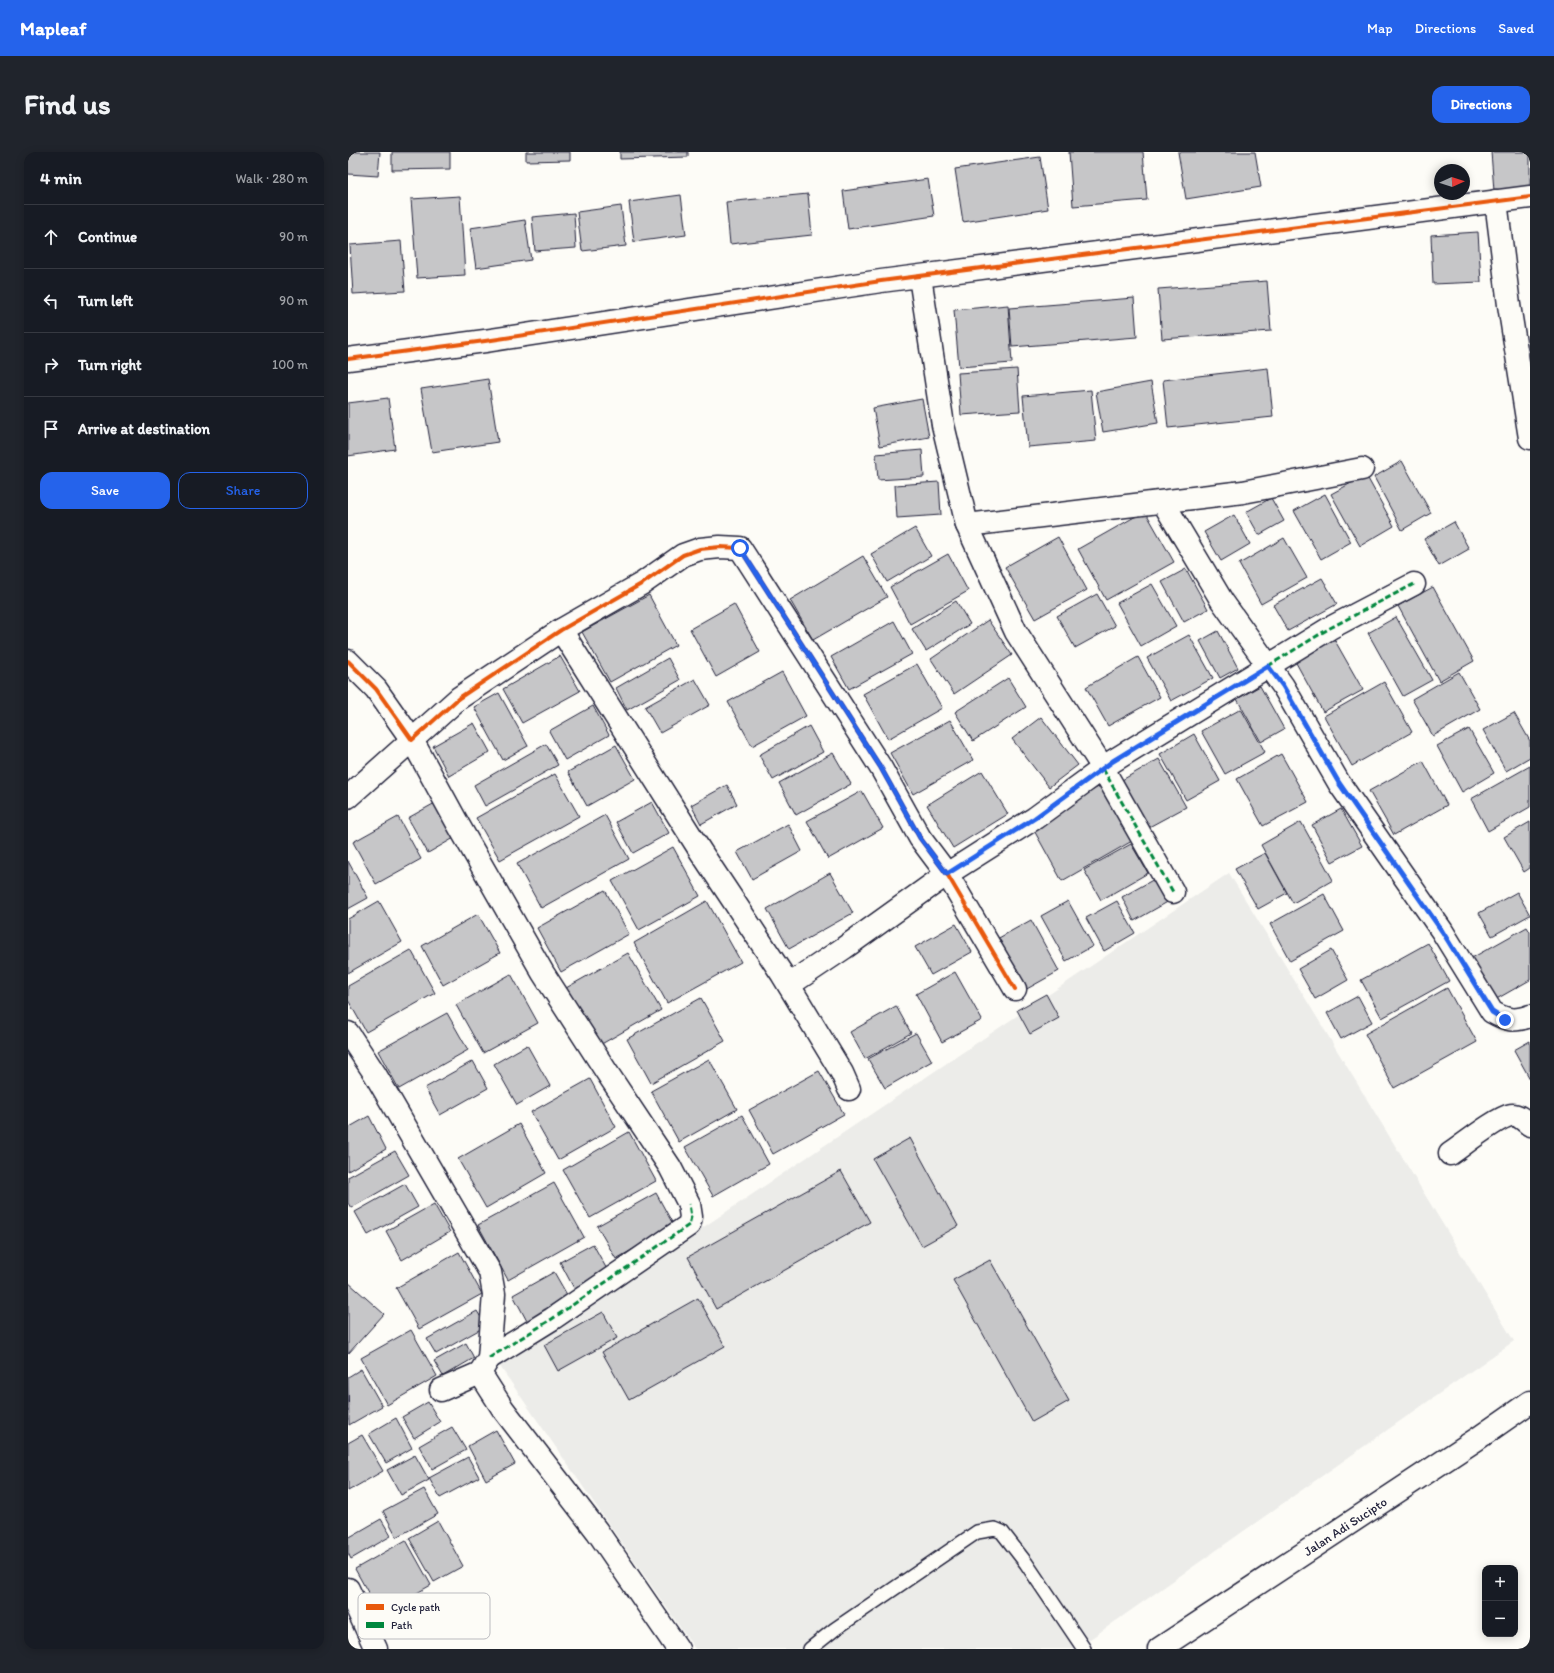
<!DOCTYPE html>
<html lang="en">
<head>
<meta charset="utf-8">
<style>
	body { margin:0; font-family:Itim,sans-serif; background:#20242c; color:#f1f3f6 }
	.controls { position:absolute; right:12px; bottom:12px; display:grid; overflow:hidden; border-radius:8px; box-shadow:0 2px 10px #0003 }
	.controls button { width:36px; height:36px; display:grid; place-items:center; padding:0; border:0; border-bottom:1px solid #363941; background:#171b24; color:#f1f3f6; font:20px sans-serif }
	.compass { position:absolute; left:1086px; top:12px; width:36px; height:36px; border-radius:50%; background:#171b24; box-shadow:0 2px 10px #0003; rotate:87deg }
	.stop { position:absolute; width:12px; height:12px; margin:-9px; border:3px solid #2563eb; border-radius:50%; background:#fff }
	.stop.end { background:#2563eb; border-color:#fff; box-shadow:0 1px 4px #0008 }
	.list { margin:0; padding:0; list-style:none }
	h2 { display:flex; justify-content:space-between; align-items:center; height:52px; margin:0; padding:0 16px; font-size:17px }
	h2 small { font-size:13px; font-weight:400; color:#9ea1a6 }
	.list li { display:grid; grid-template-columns:26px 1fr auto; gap:12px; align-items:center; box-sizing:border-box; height:64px; padding:0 16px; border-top:1px solid #363941 }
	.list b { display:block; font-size:15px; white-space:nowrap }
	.list em { font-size:13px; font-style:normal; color:#9ea1a6 }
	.actions { display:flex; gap:8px; padding:12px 16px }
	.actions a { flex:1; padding:9px 0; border:1px solid #2563eb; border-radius:12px; text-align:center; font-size:14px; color:#2563eb }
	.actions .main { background:#2563eb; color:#fff }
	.icon { flex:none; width:22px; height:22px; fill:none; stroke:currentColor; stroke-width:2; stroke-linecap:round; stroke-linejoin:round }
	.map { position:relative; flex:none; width:1182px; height:1497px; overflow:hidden; border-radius:12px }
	header { display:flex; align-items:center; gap:24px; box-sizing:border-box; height:56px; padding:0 20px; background:#2563eb; color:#fff }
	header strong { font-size:19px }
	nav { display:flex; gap:22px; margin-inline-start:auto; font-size:14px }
	.intro { display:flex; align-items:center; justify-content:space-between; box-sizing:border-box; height:96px; padding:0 24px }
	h1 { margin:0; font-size:28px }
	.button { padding:10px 18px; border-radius:12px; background:#2563eb; color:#fff; font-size:14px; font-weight:700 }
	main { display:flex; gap:24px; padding:0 24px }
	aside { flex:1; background:#171b24; border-radius:12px; box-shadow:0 2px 10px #0003 }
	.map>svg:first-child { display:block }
	.built { fill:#ecece9 }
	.building { fill:#c6c6c8; stroke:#22223b }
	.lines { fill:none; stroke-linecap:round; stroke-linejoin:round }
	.lane-casing { stroke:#22223b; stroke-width:16 }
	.street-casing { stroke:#22223b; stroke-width:25 }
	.secondary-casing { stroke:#22223b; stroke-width:25 }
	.lane { stroke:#fdfcf7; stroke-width:13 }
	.street { stroke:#fdfcf7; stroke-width:22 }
	.secondary { stroke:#fdfcf7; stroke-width:22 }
	.quiet { stroke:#00873e; stroke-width:3; stroke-dasharray:6 3; stroke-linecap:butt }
	.cycleway-casing { stroke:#fdfcf7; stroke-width:6 }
	.cycleway { stroke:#e8590c; stroke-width:4 }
	.route { stroke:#2563eb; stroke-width:5 }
	.labels { text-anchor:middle; stroke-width:3; stroke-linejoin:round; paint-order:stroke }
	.street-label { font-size:13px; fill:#22223b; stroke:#fdfcf7 }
	.key { fill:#fdfcf7; stroke:#bbbbbf; stroke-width:1 }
	.key-label { font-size:11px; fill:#22223b }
</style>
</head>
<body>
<header>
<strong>Mapleaf</strong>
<nav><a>Map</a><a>Directions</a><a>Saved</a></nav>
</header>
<div class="intro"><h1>Find us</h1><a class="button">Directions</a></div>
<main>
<aside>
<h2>4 min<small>Walk · 280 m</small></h2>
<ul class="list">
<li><svg class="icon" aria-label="ahead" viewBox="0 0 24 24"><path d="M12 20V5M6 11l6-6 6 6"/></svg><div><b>Continue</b></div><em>90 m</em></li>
<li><svg class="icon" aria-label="left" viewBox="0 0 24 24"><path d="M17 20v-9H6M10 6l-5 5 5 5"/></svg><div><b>Turn left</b></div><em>90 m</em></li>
<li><svg class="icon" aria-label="right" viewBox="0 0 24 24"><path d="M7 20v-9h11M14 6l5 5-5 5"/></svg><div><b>Turn right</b></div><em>100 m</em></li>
<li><svg class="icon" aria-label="arrive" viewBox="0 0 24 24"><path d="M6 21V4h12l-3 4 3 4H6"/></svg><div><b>Arrive at destination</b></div></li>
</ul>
<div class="actions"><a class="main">Save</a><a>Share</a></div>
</aside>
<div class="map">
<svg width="1182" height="1497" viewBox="0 0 1182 1497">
	<rect width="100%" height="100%" fill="#fdfcf7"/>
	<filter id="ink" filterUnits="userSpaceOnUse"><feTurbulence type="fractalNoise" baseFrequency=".025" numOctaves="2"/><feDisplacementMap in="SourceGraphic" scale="8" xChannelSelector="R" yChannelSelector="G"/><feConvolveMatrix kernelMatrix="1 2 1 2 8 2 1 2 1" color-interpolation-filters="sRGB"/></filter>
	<g filter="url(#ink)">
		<!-- built -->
		<path class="built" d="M881,721l285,468 -438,308h-381l-196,-284z"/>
		<!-- building -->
		<g class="building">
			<path d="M0,0h32l-2,24 -30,-2z"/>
			<path d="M44,0h58v17l-58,1z"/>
			<path d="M178,0h44v8l-44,1z"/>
			<path d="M272,0h68v5l-68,2z"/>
			<path d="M721,0h74l4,48 -74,6z"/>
			<path d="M830,0h77l6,35 -75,12z"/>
			<path d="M1143,0h39v36l-36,3z"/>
			<path d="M692,5l8,52 -85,13 -8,-53z"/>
			<path d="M580,27l6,37 -86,13 -5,-38z"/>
			<path d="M460,42l4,41 -82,9 -4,-42z"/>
			<path d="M333,43l5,40 -52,7 -5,-40z"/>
			<path d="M112,44l5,79 -48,3 -6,-79z"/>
			<path d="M273,54l5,40 -44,5 -5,-39z"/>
			<path d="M226,61l2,35 -41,3 -3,-34z"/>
			<path d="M177,68l6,40 -55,8 -6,-40z"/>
			<path d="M1130,80l3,50 -48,2 -2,-49z"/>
			<path d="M53,89l4,50 -52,3 -3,-49z"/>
			<path d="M919,129l4,50 -109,8 -4,-50z"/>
			<path d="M786,146l3,39 -125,10 -3,-39z"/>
			<path d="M660,153l4,58 -53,4 -5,-57z"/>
			<path d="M920,216l5,49 -105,11 -5,-48z"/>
			<path d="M669,217l3,42 -59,4 -3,-42z"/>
			<path d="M140,227l10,63 -66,10 -11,-63z"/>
			<path d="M803,230l7,41 -55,9 -7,-40z"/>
			<path d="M743,238l5,51 -68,6 -5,-51z"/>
			<path d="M40,246l7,51 -47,7v-53z"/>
			<path d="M574,247l7,38 -49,9 -7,-38z"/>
			<path d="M574,298l2,27 -46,3 -2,-26z"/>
			<path d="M1054,309l29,52 -29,17 -28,-53z"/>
			<path d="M1018,323l28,51 -34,20 -29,-52z"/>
			<path d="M591,330l2,33 -44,3 -2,-33z"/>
			<path d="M977,342l26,48 -30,17 -27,-48z"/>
			<path d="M923,346l13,23 -25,14 -13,-23z"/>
			<path d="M797,359l29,51 -68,38 -28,-51z"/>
			<path d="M886,363l16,29 -29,17 -17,-29z"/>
			<path d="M1106,370l15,27 -30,17 -15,-27z"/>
			<path d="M567,376l16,28 -44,26 -16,-28z"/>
			<path d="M710,385l29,53 -52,29 -30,-52z"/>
			<path d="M936,386l23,40 -46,26 -22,-40z"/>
			<path d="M600,402l20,37 -58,33 -20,-37z"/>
			<path d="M515,404l24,41 -74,43 -23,-40z"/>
			<path d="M838,417l22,40 -24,13 -22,-40z"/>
			<path d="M974,426l15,26 -49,27 -15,-26z"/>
			<path d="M804,432l24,42 -35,20 -24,-43z"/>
			<path d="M1085,435l41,74 -35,20 -41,-75z"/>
			<path d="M749,442l18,32 -40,22 -18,-32z"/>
			<path d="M301,443l27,50 -66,37 -28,-50z"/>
			<path d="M608,449l14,23 -44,27 -14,-22z"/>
			<path d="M386,452l26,48 -44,25 -26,-48z"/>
			<path d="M1048,465l36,63 -29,16 -35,-63z"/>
			<path d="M640,468l24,35 -58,39 -23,-35z"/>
			<path d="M546,469l18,33 -63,35 -18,-32z"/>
			<path d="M870,479l20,37 -18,10 -20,-37z"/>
			<path d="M841,483l24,43 -42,23 -24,-43z"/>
			<path d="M986,487l29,51 -40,22 -28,-51z"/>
			<path d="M212,504l20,35 -58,32 -19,-34z"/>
			<path d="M790,505l22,40 -52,29 -22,-39z"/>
			<path d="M320,506l12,22 -53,30 -11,-22z"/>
			<path d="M569,512l25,44 -54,31 -25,-45z"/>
			<path d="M434,520l24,44 -54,30 -24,-44z"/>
			<path d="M1111,520l21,37 -47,27 -21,-37z"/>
			<path d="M660,526l18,29 -53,34 -18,-29z"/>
			<path d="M347,527l15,26 -50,28 -15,-26z"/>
			<path d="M1036,530l28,50 -60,34 -28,-50z"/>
			<path d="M912,534l24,43 -23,13 -24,-43z"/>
			<path d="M151,541l29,53 -25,14 -29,-53z"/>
			<path d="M245,554l16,29 -44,25 -16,-29z"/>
			<path d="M893,557l24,43 -40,22 -24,-43z"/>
			<path d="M1166,561l16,28v16l-24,14 -23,-41z"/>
			<path d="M693,565l37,48 -29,22 -37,-48z"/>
			<path d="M602,568l23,40 -60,34 -23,-41z"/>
			<path d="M126,571l16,29 -41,24 -16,-30z"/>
			<path d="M461,574l14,26 -50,28 -14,-25z"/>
			<path d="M1121,577l25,44 -32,19 -25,-46z"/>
			<path d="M846,582l26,47 -34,19 -26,-46z"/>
			<path d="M198,592l12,21 -73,41 -11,-21z"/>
			<path d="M268,593l19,34 -48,27 -19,-34z"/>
			<path d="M485,601l18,31 -55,31 -17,-32z"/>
			<path d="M933,602l27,48 -45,24 -26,-47z"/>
			<path d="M811,607l27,48 -37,20 -27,-47z"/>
			<path d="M1075,609l24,44 -53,30 -25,-44z"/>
			<path d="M1182,614v41l-42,24 -17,-32z"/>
			<path d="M634,619l26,43 -55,34 -26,-43z"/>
			<path d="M207,622l24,42 -79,44 -24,-42z"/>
			<path d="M379,633l10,19 -36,20 -10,-19z"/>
			<path d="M754,633l30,56 -70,40 -31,-56z"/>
			<path d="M514,639l21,37 -55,31 -21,-38z"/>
			<path d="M304,650l17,31 -36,20 -17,-31z"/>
			<path d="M87,651l19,35 -26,15 -20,-35z"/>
			<path d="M993,657l21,37 -30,16 -20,-37z"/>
			<path d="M257,663l24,44 -88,49 -24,-44z"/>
			<path d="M50,665l23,42 -45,25 -23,-42z"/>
			<path d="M953,670l32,58 -40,23 -32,-58z"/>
			<path d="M1182,670v46l-6,4 -20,-35z"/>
			<path d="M440,672l14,27 -50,28 -15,-27z"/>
			<path d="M783,692l17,29 -47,27 -17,-30z"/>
			<path d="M325,695l27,49 -61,34 -27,-49z"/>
			<path d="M917,701l22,40 -29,16 -23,-40z"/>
			<path d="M0,709l20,37 -20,11z"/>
			<path d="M482,721l23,40 -64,36 -22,-40z"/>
			<path d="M810,725l13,23 -37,21 -12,-24z"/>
			<path d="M257,738l24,44 -68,38 -24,-44z"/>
			<path d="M1169,740l13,23 -38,21 -13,-23z"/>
			<path d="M976,742l20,37 -54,30 -20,-37z"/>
			<path d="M31,749l23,41 -54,31v-54z"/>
			<path d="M359,749l34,61 -74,41 -33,-60z"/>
			<path d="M720,749l25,45 -27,15 -25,-45z"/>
			<path d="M769,749l18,32 -31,18 -18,-33z"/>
			<path d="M130,762l22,39 -57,32 -21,-39z"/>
			<path d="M683,768l28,51 -34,19 -28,-51z"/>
			<path d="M608,772l16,28 -41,23 -16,-28z"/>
			<path d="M1179,775l3,5v48l-37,21 -23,-42z"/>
			<path d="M1080,791l21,38 -67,37 -21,-38z"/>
			<path d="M63,798l24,43 -69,39 -18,-32v-14z"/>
			<path d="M983,798l17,30 -33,19 -17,-30z"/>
			<path d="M280,801l33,57 -63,36 -32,-58z"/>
			<path d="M607,820l27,48 -40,22 -26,-48z"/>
			<path d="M163,822l27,49 -55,30 -27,-48z"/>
			<path d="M1099,836l30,54 -83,46 -29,-54z"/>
			<path d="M698,842l13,24 -29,16 -13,-24z"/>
			<path d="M1010,844l14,26 -31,17 -14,-26z"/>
			<path d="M353,846l24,43 -74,42 -24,-44z"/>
			<path d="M548,854l15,27 -46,26 -15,-27z"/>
			<path d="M99,861l21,37 -69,39 -21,-38z"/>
			<path d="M568,881l16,28 -47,27 -17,-29z"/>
			<path d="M1182,889v38l-16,-29z"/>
			<path d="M179,893l23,41 -33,19 -23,-41z"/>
			<path d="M361,907l28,50 -58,33 -28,-51z"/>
			<path d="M125,909l15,27 -48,27 -15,-27z"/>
			<path d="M471,919l25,43 -71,40 -24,-44z"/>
			<path d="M242,927l26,48 -58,33 -27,-48z"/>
			<path d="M394,963l27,49 -56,32 -28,-49z"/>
			<path d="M21,964l17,33 -38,22v-43z"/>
			<path d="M171,972l27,49 -60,35 -28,-49z"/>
			<path d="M281,980l27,49 -66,37 -27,-48z"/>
			<path d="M562,986l48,88 -36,20 -49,-87z"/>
			<path d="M47,999l14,24 -58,33 -3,-5v-26z"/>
			<path d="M493,1019l29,51 -154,87 -28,-52z"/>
			<path d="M206,1031l30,54 -76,43 -30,-55z"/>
			<path d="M57,1032l13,23 -50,28 -13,-23z"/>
			<path d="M308,1041l18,33 -58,33 -19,-33z"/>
			<path d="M86,1052l16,28 -48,28 -16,-29z"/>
			<path d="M245,1092l17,31 -33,19 -17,-32z"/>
			<path d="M111,1100l23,42 -63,35 -23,-41z"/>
			<path d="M642,1108l79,141 -37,21 -79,-142z"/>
			<path d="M206,1120l16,28 -42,23 -15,-28z"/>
			<path d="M0,1130l36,32 -36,40z"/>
			<path d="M350,1146l27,48 -96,54 -27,-48z"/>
			<path d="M129,1159l9,15 -50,28 -9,-15z"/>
			<path d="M255,1160l14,26 -59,33 -14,-26z"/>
			<path d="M63,1178l26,46 -50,29 -26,-47z"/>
			<path d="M118,1191l8,15 -31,18 -9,-15z"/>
			<path d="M13,1217l21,37 -33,19 -1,-48z"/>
			<path d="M80,1250l12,20 -26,16 -12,-21z"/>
			<path d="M48,1266l16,30 -26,15 -17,-29z"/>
			<path d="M104,1275l14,23 -34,19 -13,-23z"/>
			<path d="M148,1278l19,34 -29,16 -18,-34z"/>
			<path d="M14,1283l21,36 -35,20v-48z"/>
			<path d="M67,1303l14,25 -28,15 -14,-25z"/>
			<path d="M120,1305l11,20 -39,21 -11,-20z"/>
			<path d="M76,1337l14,25 -41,23 -14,-26z"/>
			<path d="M33,1367l10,17 -40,23 -3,-6v-15z"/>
			<path d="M90,1369l25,45 -29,16 -25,-44z"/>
			<path d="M58,1388l25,45 -51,29 -25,-45z"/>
		</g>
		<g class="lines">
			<!-- lane casing -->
			<g class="lane-casing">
				<path id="lane" d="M462,1497l25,-20 142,-97 18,-3 7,3 24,31 58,86"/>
			</g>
			<!-- street casing -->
			<g class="street-casing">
				<g id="street">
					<path d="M1148,49l13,104 21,133"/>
					<path d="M572,125l23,148 24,100 276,-33 119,-23"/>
					<path d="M0,207l137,-18 396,-60 649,-84"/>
					<path d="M815,350l59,99 61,85 56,97 103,148 50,81c14,8 22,10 38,4"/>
					<path d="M619,373l49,107 82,128 75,132"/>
					<path d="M213,478l140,222 81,122 60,99 7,16"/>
					<path d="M0,509l28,28 36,51 47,-42 102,-68 82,-47 40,-28 17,-6 20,-2 20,1 141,220 39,70 27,36 68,115"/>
					<path d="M0,645l64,-57 47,86 84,147 63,98 64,96 19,37 2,13 -2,8 -137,94 -63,39"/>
					<path d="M441,833l55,-37 103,-74 88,-56 78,-57 217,-133 84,-44"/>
					<path d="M0,881l27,41 115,198 4,22 -5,64 -9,15 23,36 94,122 81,118"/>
					<path d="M1102,1002c12,-8 48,-37 61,-39 7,-1 14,6 19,10"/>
					<path d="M93,1238l39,-17"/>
					<path d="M0,1437l28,60"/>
				</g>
			</g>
			<!-- secondary casing -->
			<g class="secondary-casing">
				<path id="secondary" d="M811,1497l318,-210 53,-37"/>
			</g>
			<!-- lane -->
			<use href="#lane" class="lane"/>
			<!-- street -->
			<use href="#street" class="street"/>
			<!-- secondary -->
			<use href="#secondary" class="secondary"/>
			<!-- quiet -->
			<g class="quiet">
				<path d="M920,514l62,-38 84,-44"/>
				<path d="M755,617l70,123"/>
				<path d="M141,1206l63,-39 137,-94 2,-8 -2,-13"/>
			</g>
			<!-- cycleway casing -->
			<g class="cycleway-casing">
				<g id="cycleway">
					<path d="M0,207l137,-18 396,-60 649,-84"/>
					<path d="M0,509l28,28 36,51 47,-42 102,-68 82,-47 40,-28 17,-6 20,-2 20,1 141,220 39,70 27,36 68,115"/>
				</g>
			</g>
			<!-- cycleway -->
			<use href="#cycleway" class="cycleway"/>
		</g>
	</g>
	<g class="lines" filter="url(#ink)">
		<!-- route -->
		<path class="route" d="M392,396l141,220 39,70 27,36 88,-56 78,-57 155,-95 15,20 56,97 103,148 50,81 13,8"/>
	</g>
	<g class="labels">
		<!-- street labels -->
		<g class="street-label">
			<text transform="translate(997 1374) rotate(-33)" y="5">Jalan Adi Sucipto</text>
		</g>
	</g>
	<!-- legend -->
	<rect x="10" y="1441" width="132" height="46" rx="6" class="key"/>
	<rect x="18" y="1452" width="18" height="6" fill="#e8590c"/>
	<rect x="18" y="1470" width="18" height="6" fill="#00873e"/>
	<g class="key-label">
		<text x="43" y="1459">Cycle path</text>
		<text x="43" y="1477">Path</text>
	</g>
</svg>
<div class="controls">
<button>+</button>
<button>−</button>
</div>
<svg class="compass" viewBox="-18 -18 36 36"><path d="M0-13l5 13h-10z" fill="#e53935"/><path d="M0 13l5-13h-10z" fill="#9ea1a6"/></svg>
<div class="stop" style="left:392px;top:396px"></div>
<div class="stop end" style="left:1157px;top:868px"></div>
</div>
</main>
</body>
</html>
